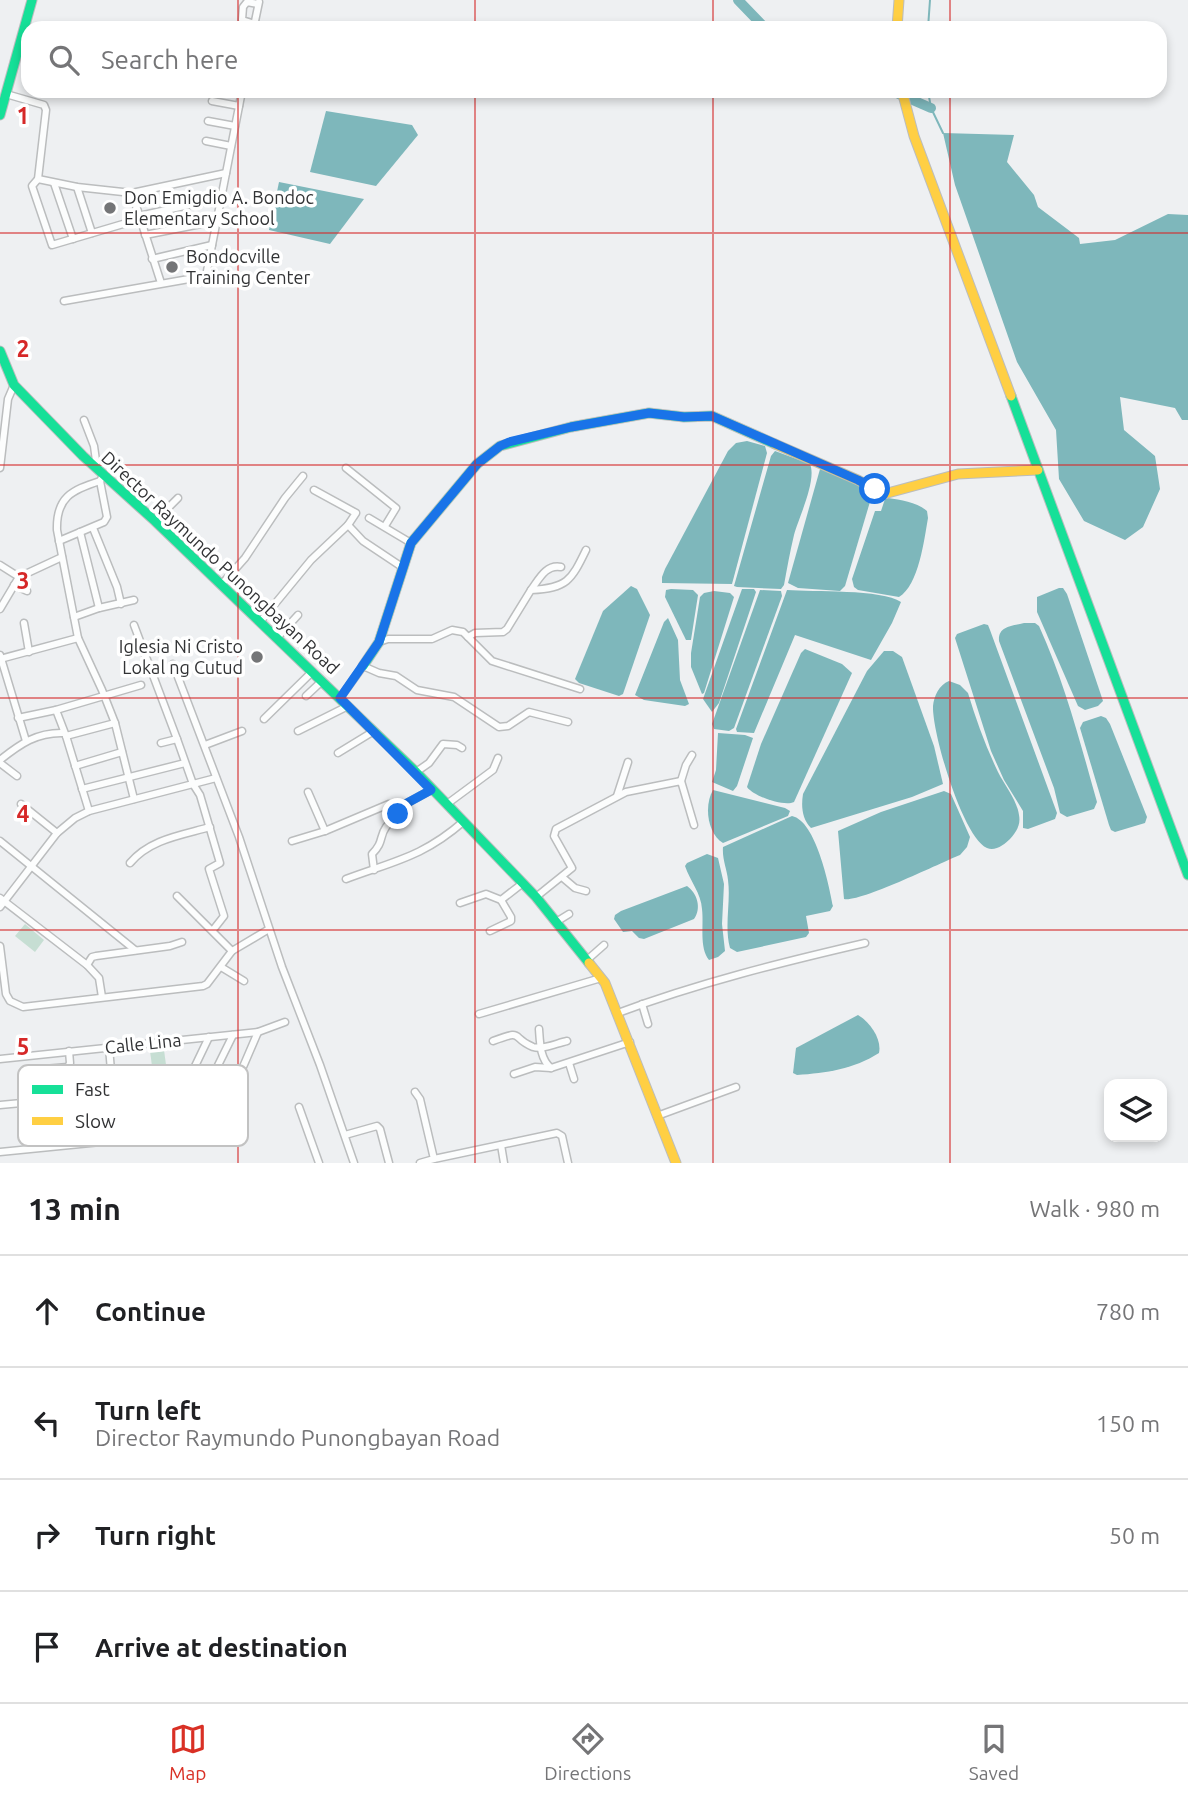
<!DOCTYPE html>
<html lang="en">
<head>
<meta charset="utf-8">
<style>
	body { margin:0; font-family:Ubuntu,sans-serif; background:#f2f2f2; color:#202124 }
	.controls { position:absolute; right:21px; bottom:21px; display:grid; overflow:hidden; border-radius:14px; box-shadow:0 4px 10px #0003 }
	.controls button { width:63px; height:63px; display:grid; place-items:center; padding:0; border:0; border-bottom:2px solid #e0e0e0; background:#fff; color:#202124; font:35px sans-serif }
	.stop { position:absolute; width:21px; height:21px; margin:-16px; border:5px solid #1a73e8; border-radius:50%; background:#fff }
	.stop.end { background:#1a73e8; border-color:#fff; box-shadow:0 2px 7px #0008 }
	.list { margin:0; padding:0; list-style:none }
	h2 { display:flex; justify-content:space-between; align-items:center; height:91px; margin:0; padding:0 28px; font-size:30px }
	h2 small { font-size:23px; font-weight:400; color:#757577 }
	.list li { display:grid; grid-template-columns:46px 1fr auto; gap:21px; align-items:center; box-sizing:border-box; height:112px; padding:0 28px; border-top:2px solid #e0e0e0 }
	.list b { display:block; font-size:26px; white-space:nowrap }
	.list p { margin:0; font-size:23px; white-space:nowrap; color:#757577 }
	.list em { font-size:23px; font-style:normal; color:#757577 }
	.icon { flex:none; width:38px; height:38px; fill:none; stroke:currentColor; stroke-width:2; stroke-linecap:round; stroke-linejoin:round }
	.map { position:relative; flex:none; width:1188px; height:1163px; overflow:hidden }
	.search { position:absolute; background:#fff; box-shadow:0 4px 10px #0003; left:21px; right:21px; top:21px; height:77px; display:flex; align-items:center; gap:18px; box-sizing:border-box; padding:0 24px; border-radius:21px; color:#757577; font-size:26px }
	.sheet { height:539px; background:#fff }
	nav { display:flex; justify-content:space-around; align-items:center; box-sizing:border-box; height:98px; border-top:2px solid #e0e0e0; background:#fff; font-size:19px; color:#757577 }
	nav a { display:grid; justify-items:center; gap:4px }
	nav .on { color:#d93025 }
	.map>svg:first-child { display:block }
	.green { fill:#c6ded3 }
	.water { fill:#7eb7bb }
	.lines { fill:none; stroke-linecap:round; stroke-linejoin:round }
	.stream { stroke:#7eb7bb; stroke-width:2 }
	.river { stroke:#7eb7bb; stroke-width:10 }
	.street-casing { stroke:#bbbdbe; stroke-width:9 }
	.fast-casing { stroke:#bbbdbe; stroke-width:11 }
	.slow-casing { stroke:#bbbdbe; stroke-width:11 }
	.street { stroke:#fcfdfd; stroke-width:6 }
	.fast { stroke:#16e098; stroke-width:9 }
	.slow { stroke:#ffcf43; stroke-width:9 }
	.route { stroke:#1a73e8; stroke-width:9 }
	.grid { fill:none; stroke:#d62828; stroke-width:2; stroke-opacity:0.55 }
	.poi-dot { fill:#747577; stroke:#fff; stroke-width:2.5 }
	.labels { text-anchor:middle; stroke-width:7; stroke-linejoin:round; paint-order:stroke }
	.poi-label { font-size:18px; fill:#323335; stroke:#fff; text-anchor:start }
	.street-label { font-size:18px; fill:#323335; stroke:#fff }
	.key { fill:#fff; stroke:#c2c2c2; stroke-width:2 }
	.key-label { font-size:19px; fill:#323335 }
	.grid-label { font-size:23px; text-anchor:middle; font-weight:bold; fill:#d62828; stroke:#fff; stroke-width:7; stroke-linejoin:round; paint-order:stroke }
</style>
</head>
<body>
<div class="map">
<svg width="1188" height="1163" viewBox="0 0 1188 1163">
	<rect width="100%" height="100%" fill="#eef0f2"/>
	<!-- green -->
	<g class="green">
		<path d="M25,924l19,16 -9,12 -20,-16z"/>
		<path d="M164,1050l3,22 -14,2 -3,-23z"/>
	</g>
	<!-- water -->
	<g class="water">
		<path d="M326,111l86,14 6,10 -42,51 -66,-14z"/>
		<path d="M943,133l71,2 -7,27 27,33 4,12 41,31 1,6 35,-4 53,-26 20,1v205h-6l-7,-12 -55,-11 4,33 31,26 5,33 -17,38 -18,13 -41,-19 -25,-42 -3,-49 -39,-68 -62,-177z"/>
		<path d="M279,182l85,17 -34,45 -61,-14z"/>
		<path d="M747,441l18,5 2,7 -35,131 -70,-1v-6l3,-8 63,-118 8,-8z"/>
		<path d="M775,451l35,13c7,16 -11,53 -16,71 -4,17 -7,33 -10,50l-3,4 -44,-2 -3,-1 37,-130z"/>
		<path d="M820,469l40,17 12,9 -27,91 -5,5 -42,-3 -10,-5z"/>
		<path d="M888,498c13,2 29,4 39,13l1,7c-4,22 -9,67 -29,79l-41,-7 -4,-3 -2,-8 23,-68h6l4,-12z"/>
		<path d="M631,586l6,3 13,26 -27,79 -4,2 -40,-13 -4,-4 28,-68z"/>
		<path d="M1059,588h4l4,6 36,107 -5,5 -13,4 -7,-4 -41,-94v-15z"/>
		<path d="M671,589l22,1 5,5 -7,45h-5l-21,-43 1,-7z"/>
		<path d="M742,589h12l2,3 -37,111 -7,9 -9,-13z"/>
		<path d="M760,590l21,1 1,5 -48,132 -5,3 -15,-2 -2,-5z"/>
		<path d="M787,590c26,2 95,-1 114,12l-9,21 -21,37 -76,-25 -41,98 -17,-1 -1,-3z"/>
		<path d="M714,591l16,2 4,4 -30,96 -2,1 -11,-27v-14l9,-56 4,-4z"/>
		<path d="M668,618l10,22 2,40 9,24 -4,2 -41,-6 -9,-5 29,-73z"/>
		<path d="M1024,623h11l4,3c26,57 41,116 58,176l-3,7 -27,8 -7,-4 -6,-25 -55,-147c-1,-15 13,-15 25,-18z"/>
		<path d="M984,624l4,1 2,5 67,183 -2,6 -27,10 -5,-1v-17l-19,-31 -13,-29 -36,-113 2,-4z"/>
		<path d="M805,649l37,15 10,9 -58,129c-10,5 -41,-6 -47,-15l14,-43 40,-91z"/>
		<path d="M884,651h9l9,6 32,89 9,38 -31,13 -101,31c-9,-9 -10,-22 -8,-34l64,-123z"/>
		<path d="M949,681l11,4 8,8c8,27 18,54 30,79 7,14 19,28 21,43 2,10 -3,17 -9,24 -5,5 -15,13 -23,9 -24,-10 -55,-115 -54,-142 1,-10 6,-21 16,-25z"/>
		<path d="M1101,716l5,2 4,6 37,93 -2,6 -30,9 -4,-2 -2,-5 -29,-97 3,-6z"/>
		<path d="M718,733l27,2 8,3 -16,48 -4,5 -21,-9 4,-12z"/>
		<path d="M713,790l72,18 5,3 -2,5 -65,27c-16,-10 -19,-38 -10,-53z"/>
		<path d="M944,791l7,3 19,43 -3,10 -7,8c-20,8 -101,48 -116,44l-6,-68 43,-19z"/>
		<path d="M792,816c24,5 37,69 41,90l-3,5 -24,5 3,17 -3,4 -69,15 -7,-4c-6,-22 1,-46 -2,-68 -1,-11 -6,-21 -5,-33z"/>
		<path d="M707,854l11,4 6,26 -2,40 3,27 -7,6 -9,3c-10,-13 -5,-34 -7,-51 -1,-16 -12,-28 -17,-43l2,-3z"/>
		<path d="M687,886c10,7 15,22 7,33l-50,20 -5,-1 -7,-7 -9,1 -9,-13 1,-4 6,-4z"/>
		<path d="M858,1015c12,7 24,24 21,38 -25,16 -53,20 -82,22l-4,-2 3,-25z"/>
	</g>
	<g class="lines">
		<!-- stream -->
		<g class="stream">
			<path d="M928,28l2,-28"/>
			<path d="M928,91l3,17 12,25"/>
		</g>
		<!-- river -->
		<g class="river">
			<path d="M738,0l27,28"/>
			<path d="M892,91l39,17"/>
		</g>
		<!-- street casing -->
		<g class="street-casing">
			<g id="street">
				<path d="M255,24l-13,-4 1,-13 4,-5 11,2"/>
				<path d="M254,26l5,-24"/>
				<path d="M6,94l38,11 2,5 -8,69 -6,7 20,59 88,-26"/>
				<path d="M212,101l27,5"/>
				<path d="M208,121l27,5"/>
				<path d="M206,141l25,5"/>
				<path d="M38,179l39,8 55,6 94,-20"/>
				<path d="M54,183l19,56"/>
				<path d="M77,187l15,46"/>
				<path d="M132,193l29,90"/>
				<path d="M139,216l82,-18"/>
				<path d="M145,235l71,-14"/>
				<path d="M152,259l60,-14"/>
				<path d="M64,301l142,-25 36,-185"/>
				<path d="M84,420l10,26 3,22"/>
				<path d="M0,468l8,-69 6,-14"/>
				<path d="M346,468l50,40 -11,18"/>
				<path d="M104,474l-4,7c-28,9 -44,16 -43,49l21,108 24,52 13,33 19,76"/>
				<path d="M314,490l42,23 -8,12"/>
				<path d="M369,518l42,25"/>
				<path d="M155,521l23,-23"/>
				<path d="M93,528l24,59 4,17"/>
				<path d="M80,532l19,76"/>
				<path d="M59,541l45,-19 3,-5 -7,-36"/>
				<path d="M0,565l19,12"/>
				<path d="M14,585l13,6"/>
				<path d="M221,585l24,-27 40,-60 18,-22"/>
				<path d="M531,590c8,-11 15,-26 30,-23"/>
				<path d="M0,609l19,-32 43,-20"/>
				<path d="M74,617l25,-9 35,-8"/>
				<path d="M260,622l51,-62 37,-35 15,16 39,26"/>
				<path d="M24,623l5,29"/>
				<path d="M134,625l43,114"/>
				<path d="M277,638l21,-23"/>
				<path d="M379,642l9,-3h44l20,-9 11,2 5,5"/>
				<path d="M0,655l26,86"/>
				<path d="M0,659l78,-21"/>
				<path d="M173,664l66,173 43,130 38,98 34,98"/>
				<path d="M580,689l-88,-28 -24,-24 7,-4 28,-1 4,-3 24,-39c36,-2 40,-9 55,-40"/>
				<path d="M306,696l16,-15"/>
				<path d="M340,698l23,-32 16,7 17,3 21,14 37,7 45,30 9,-1 21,-14 39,10"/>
				<path d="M18,718l38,-8"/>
				<path d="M264,719l48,-47"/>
				<path d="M298,731l50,-25"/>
				<path d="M66,736l49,-13"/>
				<path d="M205,745l37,-14"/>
				<path d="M338,753l36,-22"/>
				<path d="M0,760c20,-16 37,-28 64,-27"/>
				<path d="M0,763l17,13"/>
				<path d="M75,766l47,-14"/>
				<path d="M416,772l13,-9 14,-19 14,1 5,3"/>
				<path d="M681,781l5,-16 6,-10"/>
				<path d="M82,789l103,-26"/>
				<path d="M308,792l17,39 64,-27 9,4"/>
				<path d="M617,796l11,-34"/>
				<path d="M21,804l36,29"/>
				<path d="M447,804l46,-34 5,-12"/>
				<path d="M89,811l-23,-75 -10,-26 85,-25"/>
				<path d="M0,841l135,109"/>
				<path d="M292,841l33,-10"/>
				<path d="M130,863c20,-24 52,-28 80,-36"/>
				<path d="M374,870l-2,-16c12,-12 7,-17 14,-27 5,-7 11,-8 12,-19l33,-18"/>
				<path d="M562,877l13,11 11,3"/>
				<path d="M346,879c48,-18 77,-22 118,-58"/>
				<path d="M177,896l55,55"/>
				<path d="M536,897l36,-29 -18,-32 2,-7 70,-37 55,-11 13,44"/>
				<path d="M0,898l87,67 12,13 3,19"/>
				<path d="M460,903l26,-9 15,6"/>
				<path d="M0,907l57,-74 18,-15 14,-7 104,-27 -16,-45 -16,4"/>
				<path d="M556,922l13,-8"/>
				<path d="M213,930l11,-14 -15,-47 11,-6 -20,-68 -7,-11 23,-6"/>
				<path d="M490,931l21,-10v-4l-10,-17 22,-17"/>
				<path d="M0,946l6,48 4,7 13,6 180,-21 4,-2 25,-33 37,-22"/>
				<path d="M587,960l17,-15"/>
				<path d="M87,965l5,-8 4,-1 74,-10 12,-4"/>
				<path d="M221,967l23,14"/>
				<path d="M642,1004l6,20"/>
				<path d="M618,1013c80,-30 165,-51 247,-70"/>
				<path d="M479,1014l122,-36"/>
				<path d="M539,1029c1,14 1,30 12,39"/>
				<path d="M493,1041c33,-12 16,-4 40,6 10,3 24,-4 34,-6"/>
				<path d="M109,1047l8,95"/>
				<path d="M0,1059l258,-27 27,-10"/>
				<path d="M569,1063l5,16"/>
				<path d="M44,1069l24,-2 2,-4 -1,-12"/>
				<path d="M514,1074l21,-7 16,1 79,-26"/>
				<path d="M415,1092l5,7 14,60 -14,4"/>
				<path d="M0,1105l182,-17 4,-3 23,-48"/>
				<path d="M299,1107l20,56"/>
				<path d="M657,1116l79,-29"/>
				<path d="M115,1121l24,-3 14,-7 18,-2 15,4 10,-3 37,-75"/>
				<path d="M345,1135l32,-9 3,3 9,34"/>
				<path d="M501,1145l3,18"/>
				<path d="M0,1152l211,-21 7,-6 40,-93"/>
				<path d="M434,1159l123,-26 5,3 6,27"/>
			</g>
		</g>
		<!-- fast casing -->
		<g class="fast-casing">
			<g id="fast">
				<path d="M0,115l32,-115"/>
				<path d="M0,351l14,34 69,71 72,65 261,251 120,125 53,66"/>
				<path d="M1011,396l177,479"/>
				<path d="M363,666l16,-24 32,-99 66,-79 23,-18 71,-19 78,-14 35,4 28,-1 63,28"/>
			</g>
		</g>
		<!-- slow casing -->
		<g class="slow-casing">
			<g id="slow">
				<path d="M897,28l2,-28"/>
				<path d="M902,91l12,45 97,260"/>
				<path d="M775,444l83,36 26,14 74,-20 80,-4"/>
				<path d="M589,963l16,20 71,180"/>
			</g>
		</g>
		<!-- street -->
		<use href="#street" class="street"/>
		<!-- fast -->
		<use href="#fast" class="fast"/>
		<!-- slow -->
		<use href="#slow" class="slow"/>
	</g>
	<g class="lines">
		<!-- route -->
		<path class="route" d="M398,814v-6l33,-18 -91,-92 39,-56 32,-99 66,-79 23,-18 9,-4 62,-15 78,-14 35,4 28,-1 146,64 17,9"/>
	</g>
	<!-- grid -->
	<path class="grid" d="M238,0v28M475,0v28M713,0v28M950,0v28M238,91v1072M475,91v1072M713,91v1072M950,91v1072M0,233h1188M0,465h1188M0,698h1188M0,930h1188"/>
	<!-- markers -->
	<g class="poi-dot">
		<circle cx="110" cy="208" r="7"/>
		<circle cx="172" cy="267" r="7"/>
		<circle cx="257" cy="657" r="7"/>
	</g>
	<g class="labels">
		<!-- poi labels -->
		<g class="poi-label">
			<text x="124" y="204">Don Emigdio A. Bondoc<tspan x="124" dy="21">Elementary School</tspan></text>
			<text x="186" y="263">Bondocville<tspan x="186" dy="21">Training Center</tspan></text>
			<text x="243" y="653" text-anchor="end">Iglesia Ni Cristo<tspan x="243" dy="21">Lokal ng Cutud</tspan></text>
		</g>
		<!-- street labels -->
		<g class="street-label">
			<text transform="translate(220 563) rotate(43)" y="6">Director Raymundo Punongbayan Road</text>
			<text transform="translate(143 1044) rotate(-6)" y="6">Calle Lina</text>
		</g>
	</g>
	<!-- legend -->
	<rect x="18" y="1065" width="230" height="81" rx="10" class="key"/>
	<rect x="32" y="1085" width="31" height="9" fill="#16e098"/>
	<rect x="32" y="1117" width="31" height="8" fill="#ffcf43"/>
	<g class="key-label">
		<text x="75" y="1096">Fast</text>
		<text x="75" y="1128">Slow</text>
	</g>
	<g class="grid-label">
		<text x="23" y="124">1</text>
		<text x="23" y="357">2</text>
		<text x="23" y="589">3</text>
		<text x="23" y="822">4</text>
		<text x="23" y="1055">5</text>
	</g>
</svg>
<div class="controls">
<button><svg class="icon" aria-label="layers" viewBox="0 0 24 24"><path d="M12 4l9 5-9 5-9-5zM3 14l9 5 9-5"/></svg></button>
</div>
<div class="stop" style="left:875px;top:489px"></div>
<div class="stop end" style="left:398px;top:814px"></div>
<div class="search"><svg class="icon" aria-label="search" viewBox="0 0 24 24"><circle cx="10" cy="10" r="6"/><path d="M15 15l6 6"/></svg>Search here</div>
</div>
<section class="sheet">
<h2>13 min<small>Walk · 980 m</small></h2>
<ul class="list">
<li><svg class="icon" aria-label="ahead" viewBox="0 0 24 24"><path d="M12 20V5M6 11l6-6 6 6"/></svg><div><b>Continue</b></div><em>780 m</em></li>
<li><svg class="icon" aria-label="left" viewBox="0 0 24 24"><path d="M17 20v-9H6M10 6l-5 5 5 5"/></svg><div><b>Turn left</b><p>Director Raymundo Punongbayan Road</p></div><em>150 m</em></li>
<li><svg class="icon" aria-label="right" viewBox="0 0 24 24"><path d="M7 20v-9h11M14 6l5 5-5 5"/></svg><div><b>Turn right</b></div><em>50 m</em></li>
<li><svg class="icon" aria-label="arrive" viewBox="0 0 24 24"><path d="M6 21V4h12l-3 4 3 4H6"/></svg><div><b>Arrive at destination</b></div></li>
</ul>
</section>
<nav>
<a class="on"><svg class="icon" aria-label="map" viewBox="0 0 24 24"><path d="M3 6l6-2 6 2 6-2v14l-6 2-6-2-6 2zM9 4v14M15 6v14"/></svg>Map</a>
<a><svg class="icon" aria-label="directions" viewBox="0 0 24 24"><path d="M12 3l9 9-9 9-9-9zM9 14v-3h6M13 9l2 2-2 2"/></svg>Directions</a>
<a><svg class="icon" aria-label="saved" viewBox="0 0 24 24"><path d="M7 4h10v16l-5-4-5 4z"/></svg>Saved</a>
</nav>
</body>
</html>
